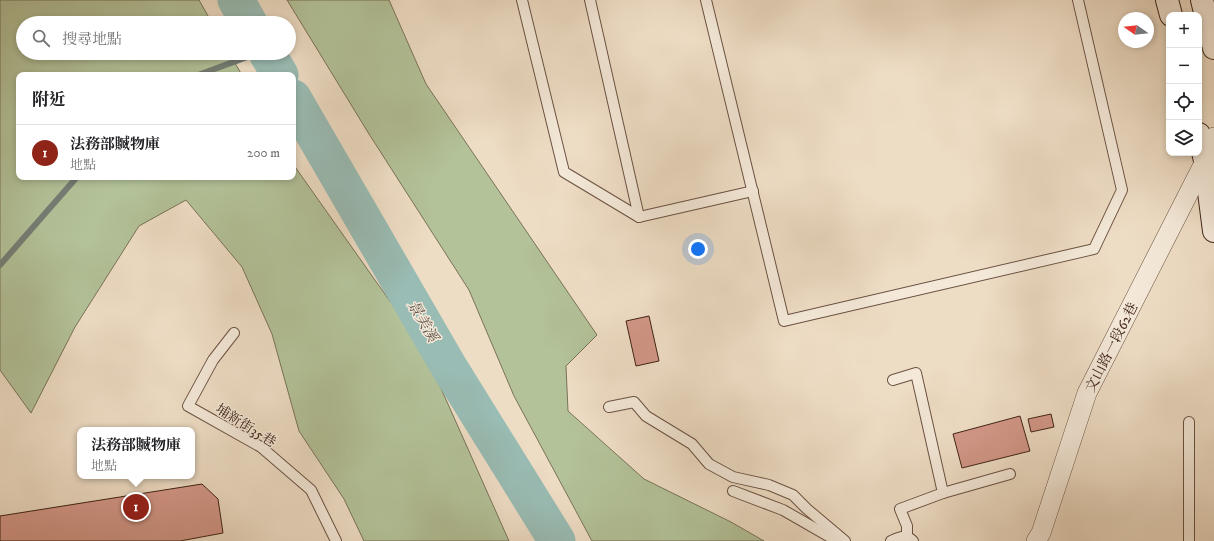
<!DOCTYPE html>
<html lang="zh-TW">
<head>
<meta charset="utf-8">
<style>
	body { margin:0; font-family:"IM FELL DW Pica","Noto Serif TC",serif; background:#f6f6f6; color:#202124 }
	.controls { position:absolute; right:12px; top:12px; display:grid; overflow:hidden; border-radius:8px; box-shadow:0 2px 6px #0003 }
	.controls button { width:36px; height:36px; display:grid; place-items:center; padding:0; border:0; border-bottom:1px solid #e0e0e0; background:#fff; color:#202124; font:20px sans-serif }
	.compass { position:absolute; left:1118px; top:12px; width:36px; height:36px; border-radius:50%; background:#fff; box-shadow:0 2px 6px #0003; rotate:284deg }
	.you { position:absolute; left:698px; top:249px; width:14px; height:14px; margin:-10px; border:3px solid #fff; border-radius:50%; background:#1a73e8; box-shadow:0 0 0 6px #1a73e833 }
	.badge { display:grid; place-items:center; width:26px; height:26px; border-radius:50%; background:#8f2418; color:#fff; font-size:13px; font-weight:700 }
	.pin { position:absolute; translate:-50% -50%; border:2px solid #fff; box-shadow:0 1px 4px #0006 }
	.popup { position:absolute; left:77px; top:427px; width:118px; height:52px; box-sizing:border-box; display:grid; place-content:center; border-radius:8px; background:#fff; filter:drop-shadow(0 1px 3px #0005); font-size:13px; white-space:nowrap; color:#757577 }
	.popup b { font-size:15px; color:#202124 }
	.popup::after { content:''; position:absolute; left:50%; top:100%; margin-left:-8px; border:8px solid transparent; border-top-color:#fff }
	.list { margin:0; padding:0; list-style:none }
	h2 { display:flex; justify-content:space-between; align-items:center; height:52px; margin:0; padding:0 16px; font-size:17px }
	h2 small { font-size:13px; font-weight:400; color:#757577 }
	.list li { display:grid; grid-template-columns:26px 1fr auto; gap:12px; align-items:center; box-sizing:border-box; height:56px; padding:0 16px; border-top:1px solid #e0e0e0 }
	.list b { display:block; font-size:15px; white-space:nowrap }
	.list p { margin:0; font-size:13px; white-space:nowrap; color:#757577 }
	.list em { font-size:13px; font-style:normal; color:#757577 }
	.icon { flex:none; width:22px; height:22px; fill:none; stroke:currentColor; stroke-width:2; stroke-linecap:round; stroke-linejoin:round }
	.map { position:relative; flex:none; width:1214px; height:541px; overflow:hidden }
	.search { position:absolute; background:#fff; box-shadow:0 2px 6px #0003; left:16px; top:16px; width:280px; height:44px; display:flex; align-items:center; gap:10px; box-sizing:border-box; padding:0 14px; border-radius:22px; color:#757577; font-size:15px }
	.panel { position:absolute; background:#fff; box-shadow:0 2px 6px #0003; left:16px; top:72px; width:280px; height:108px; border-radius:8px }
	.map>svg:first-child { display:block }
	.green { fill:#b3c299; stroke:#797258 }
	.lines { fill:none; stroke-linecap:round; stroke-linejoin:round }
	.stream { stroke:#757e75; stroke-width:6 }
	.river { stroke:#99bcb4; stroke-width:37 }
	.building { fill:#d39788; stroke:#3f2216 }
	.lane-casing { stroke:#6b5142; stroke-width:12 }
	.street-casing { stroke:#6b5142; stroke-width:20 }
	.secondary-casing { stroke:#3f2216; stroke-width:24 }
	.lane { stroke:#f4e9d9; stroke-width:10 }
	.street { stroke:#f4e9d9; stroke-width:19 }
	.secondary { stroke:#f4e9d9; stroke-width:22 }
	.labels { text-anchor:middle; stroke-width:3; stroke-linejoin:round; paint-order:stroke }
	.street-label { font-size:14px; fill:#3f2216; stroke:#f4e9d9 }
	.water-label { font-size:15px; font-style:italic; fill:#5a5045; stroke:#f4e9d9 }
</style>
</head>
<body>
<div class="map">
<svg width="1214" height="541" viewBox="0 0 1214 541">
	<rect width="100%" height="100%" fill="#eeddc5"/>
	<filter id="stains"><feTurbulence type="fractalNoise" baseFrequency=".005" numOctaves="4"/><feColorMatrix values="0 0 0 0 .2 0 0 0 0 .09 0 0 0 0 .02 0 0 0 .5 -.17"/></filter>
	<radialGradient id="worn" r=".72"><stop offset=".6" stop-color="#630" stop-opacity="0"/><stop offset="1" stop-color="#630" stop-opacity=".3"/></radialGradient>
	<!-- green -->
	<g class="green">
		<path d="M0,0h199l13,23h-189v30h206l13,22h-223v102h274v-13l130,184 86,193h-145l-20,-42 -45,-68 -27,-97 -30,-67 -56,-67 -47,26 -64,101 -44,86 -31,-43z"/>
		<path d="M287,0h102l37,84 171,251 -31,31 2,45 76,68 87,43 33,19h-172l-78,-145 -45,-106 -100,-156z"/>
	</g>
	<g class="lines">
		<!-- stream -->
		<g class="stream">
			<path d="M198,75l60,-22"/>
			<path d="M0,265l77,-88"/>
		</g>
		<!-- river -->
		<g class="river">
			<path d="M236,0l13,23"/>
			<path d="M267,53l13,22"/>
			<path d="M293,98l156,269 108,174"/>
		</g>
	</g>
	<!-- building -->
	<g class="building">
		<path d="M649,316l10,45 -23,5 -10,-45z"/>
		<path d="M1051,414l3,13 -23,5 -3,-13z"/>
		<path d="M1020,416l10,35 -68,17 -9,-34z"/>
		<path d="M202,484l16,15 5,34 -43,8h-180v-25z"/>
	</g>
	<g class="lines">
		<!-- lane casing -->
		<g class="lane-casing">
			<g id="lane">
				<path d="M522,0l42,172 75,45 114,-26"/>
				<path d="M590,0l49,217"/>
				<path d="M706,0l78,321 310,-72 28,-59 -44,-190"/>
				<path d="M234,333l-21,27 -25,46 73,41 50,43 25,51"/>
				<path d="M893,380l23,-7 27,120 -43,16 7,17v10"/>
				<path d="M609,407l25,-5 12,14 46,28 17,20 24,13 36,8 24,10 14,14 38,32"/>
				<path d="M1189,422v119"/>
				<path d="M733,491l50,19 54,31"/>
				<path d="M943,493l67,-19"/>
				<path d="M891,541c9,-4 15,-7 22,0"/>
			</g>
		</g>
		<!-- street casing -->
		<g class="street-casing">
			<path id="street" d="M1036,541l5,-8 46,-140 118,-232 9,-24"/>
		</g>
		<!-- secondary casing -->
		<g class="secondary-casing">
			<g id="secondary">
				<path d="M1167,0l4,15"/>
				<path d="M1202,0l12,48"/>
				<path d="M1199,134l6,27 9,70"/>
			</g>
		</g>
		<!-- lane -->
		<use href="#lane" class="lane"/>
		<!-- street -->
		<use href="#street" class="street"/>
		<!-- secondary -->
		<use href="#secondary" class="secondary"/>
	</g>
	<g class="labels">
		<!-- street labels -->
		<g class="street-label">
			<text transform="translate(1111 347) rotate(-63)" y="5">文山路一段62巷</text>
			<text transform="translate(246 425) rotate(32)" y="5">埔新街35巷</text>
		</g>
		<!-- water labels -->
		<g class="water-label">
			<text transform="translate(423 321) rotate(60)" y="5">景美溪</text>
		</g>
	</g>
	<rect width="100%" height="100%" filter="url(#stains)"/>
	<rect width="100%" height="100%" fill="url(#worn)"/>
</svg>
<div class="controls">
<button>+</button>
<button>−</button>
<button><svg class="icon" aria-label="locate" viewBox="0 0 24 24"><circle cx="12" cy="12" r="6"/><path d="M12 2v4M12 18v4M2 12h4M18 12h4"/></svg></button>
<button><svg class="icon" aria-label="layers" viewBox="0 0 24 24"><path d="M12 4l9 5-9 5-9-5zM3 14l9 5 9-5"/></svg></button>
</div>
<svg class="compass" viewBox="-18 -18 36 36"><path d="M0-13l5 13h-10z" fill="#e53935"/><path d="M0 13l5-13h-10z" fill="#757577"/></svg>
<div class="you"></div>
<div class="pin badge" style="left:136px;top:507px">1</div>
<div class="popup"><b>法務部贓物庫</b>地點</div>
<div class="search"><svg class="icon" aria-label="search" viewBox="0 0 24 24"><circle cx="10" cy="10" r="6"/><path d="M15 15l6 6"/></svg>搜尋地點</div>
<section class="panel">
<h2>附近<small></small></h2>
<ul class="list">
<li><span class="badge">1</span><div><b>法務部贓物庫</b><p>地點</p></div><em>200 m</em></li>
</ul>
</section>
</div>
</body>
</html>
